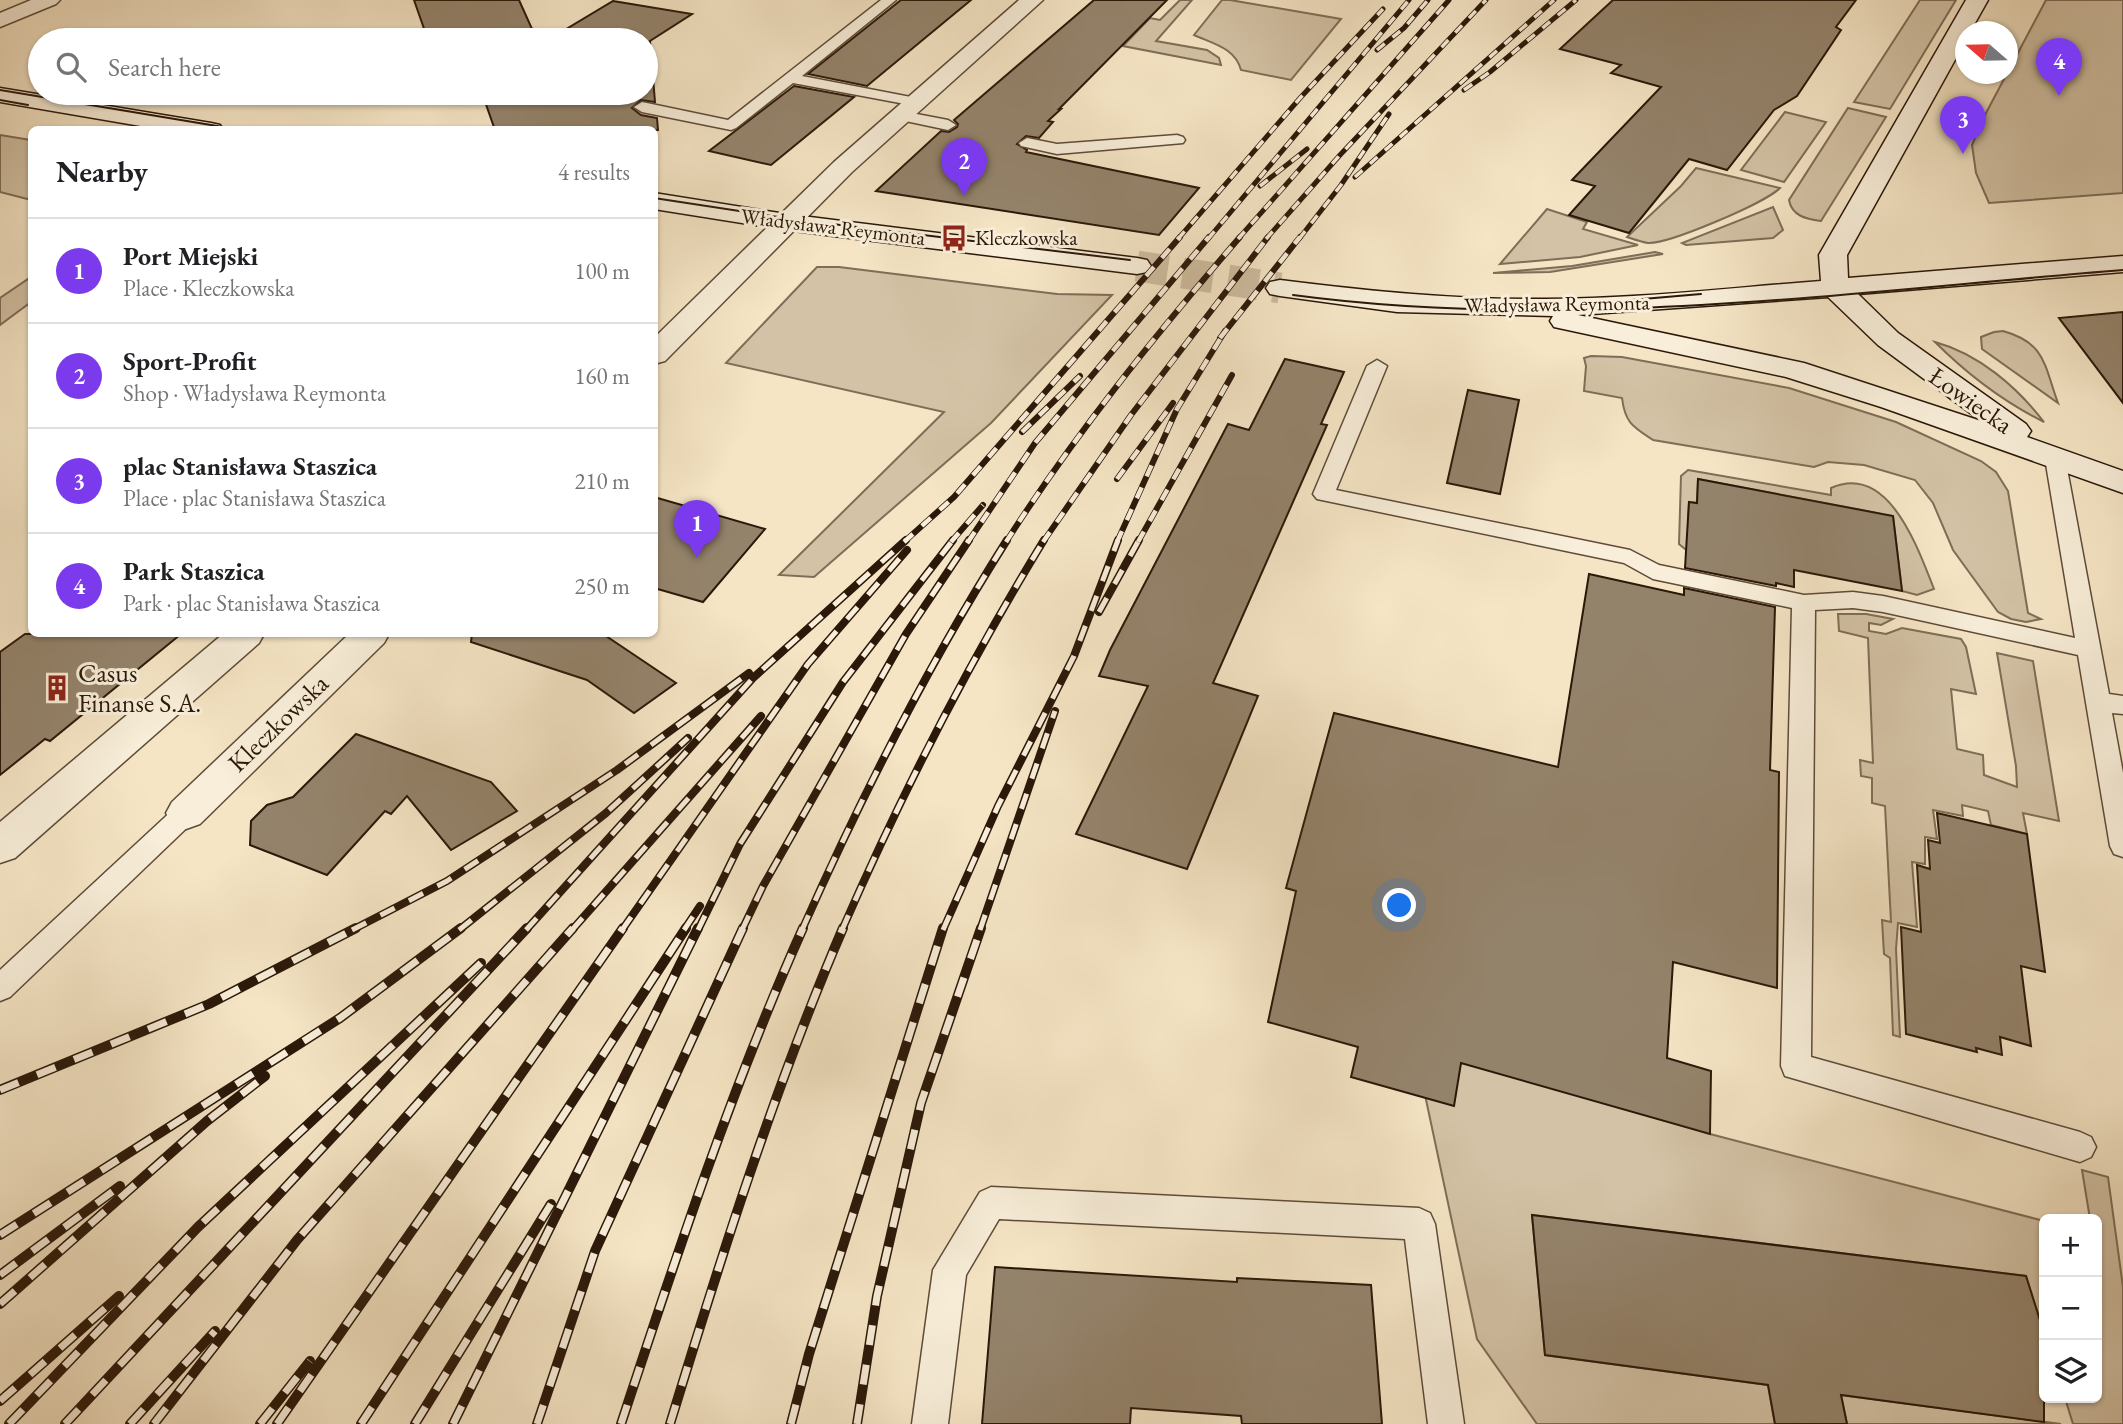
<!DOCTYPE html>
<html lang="en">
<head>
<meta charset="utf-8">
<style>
	body { margin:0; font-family:"EB Garamond",serif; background:#f6f6f6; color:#202124 }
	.controls { position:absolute; right:21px; bottom:21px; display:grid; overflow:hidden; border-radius:10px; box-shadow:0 2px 5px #0004 }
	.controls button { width:63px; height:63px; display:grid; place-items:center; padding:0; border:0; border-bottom:2px solid #e0e0e0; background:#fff; color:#202124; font:35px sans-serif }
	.compass { position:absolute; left:1955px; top:21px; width:63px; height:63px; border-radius:50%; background:#fff; box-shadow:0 2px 5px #0004; rotate:290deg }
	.you { position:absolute; left:1400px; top:906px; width:24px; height:24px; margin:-18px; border:5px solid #fff; border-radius:50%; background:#1a73e8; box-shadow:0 0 0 10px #1a73e833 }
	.badge { display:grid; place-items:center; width:46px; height:46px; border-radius:50%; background:#7c3aed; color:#fff; font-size:23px; font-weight:700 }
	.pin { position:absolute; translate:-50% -58px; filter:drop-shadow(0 2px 4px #0008) }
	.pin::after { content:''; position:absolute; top:37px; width:24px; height:21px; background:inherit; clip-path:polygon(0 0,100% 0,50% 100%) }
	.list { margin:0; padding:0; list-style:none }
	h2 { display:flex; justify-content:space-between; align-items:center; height:91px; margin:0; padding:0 28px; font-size:30px }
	h2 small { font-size:23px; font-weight:400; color:#757577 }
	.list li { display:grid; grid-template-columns:46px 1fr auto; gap:21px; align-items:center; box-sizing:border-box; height:105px; padding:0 28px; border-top:2px solid #e0e0e0 }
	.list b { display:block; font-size:26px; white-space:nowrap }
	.list p { margin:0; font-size:23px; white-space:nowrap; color:#757577 }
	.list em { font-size:23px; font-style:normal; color:#757577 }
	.icon { flex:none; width:38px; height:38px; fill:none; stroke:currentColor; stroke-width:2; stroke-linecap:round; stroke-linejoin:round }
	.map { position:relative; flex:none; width:2123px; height:1424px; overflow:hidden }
	.search { position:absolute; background:#fff; box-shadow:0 2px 5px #0004; left:28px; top:28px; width:630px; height:77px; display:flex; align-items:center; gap:18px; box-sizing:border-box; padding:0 24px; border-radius:38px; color:#757577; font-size:26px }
	.panel { position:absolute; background:#fff; box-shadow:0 2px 5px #0004; left:28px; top:126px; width:630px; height:511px; border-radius:10px }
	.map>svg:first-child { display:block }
	.green { fill:#d3c2a5; stroke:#7f6d57; stroke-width:2 }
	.building { fill:#94836b; stroke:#2b1809; stroke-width:2 }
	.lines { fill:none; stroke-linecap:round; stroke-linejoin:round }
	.secondary-tunnel { stroke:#cdbc9f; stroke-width:31; stroke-dasharray:31 15; stroke-linecap:butt }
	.lane-casing { stroke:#5e4b38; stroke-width:3 }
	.street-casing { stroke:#5e4b38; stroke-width:3 }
	.secondary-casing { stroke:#2b1809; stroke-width:3 }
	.lane { fill:#f8eed9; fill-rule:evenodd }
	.street { fill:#f8eed9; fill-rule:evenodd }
	.secondary { fill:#f8eed9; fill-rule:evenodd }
	.tram { stroke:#2b1809; stroke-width:2 }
	.rail-far3-casing { stroke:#2b1809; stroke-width:5 }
	.rail-far2-casing { stroke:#2b1809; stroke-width:6 }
	.rail-far1-casing { stroke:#2b1809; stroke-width:8 }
	.rail-casing { stroke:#2b1809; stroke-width:10 }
	.rail-far3 { stroke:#f8eed9; stroke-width:3.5; stroke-dasharray:10; stroke-linecap:butt }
	.rail-far2 { stroke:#f8eed9; stroke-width:4.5; stroke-dasharray:12; stroke-linecap:butt }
	.rail-far1 { stroke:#f8eed9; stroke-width:5; stroke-dasharray:16; stroke-linecap:butt }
	.rail { stroke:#f8eed9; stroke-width:7; stroke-dasharray:20; stroke-linecap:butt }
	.labels { text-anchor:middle; stroke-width:6; stroke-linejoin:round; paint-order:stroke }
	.far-street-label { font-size:21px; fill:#2b1809; stroke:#f8eed9 }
	.far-poi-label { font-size:21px; fill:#2b1809; stroke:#f8eed9; text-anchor:start }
	.street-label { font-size:26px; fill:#2b1809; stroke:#f8eed9 }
	.poi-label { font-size:26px; fill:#2b1809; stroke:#f8eed9; text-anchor:start }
</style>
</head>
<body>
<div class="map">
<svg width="2123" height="1424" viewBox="0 0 2123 1424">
	<rect width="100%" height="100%" fill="#f5e5c5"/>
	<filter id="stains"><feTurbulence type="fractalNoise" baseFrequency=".00286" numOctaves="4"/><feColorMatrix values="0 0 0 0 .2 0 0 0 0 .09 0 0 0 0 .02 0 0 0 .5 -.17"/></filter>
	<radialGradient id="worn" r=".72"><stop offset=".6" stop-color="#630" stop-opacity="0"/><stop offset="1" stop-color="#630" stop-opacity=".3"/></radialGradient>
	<!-- green -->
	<g class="green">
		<path d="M1180,0h12l-36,41 51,9 12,8 2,7 -98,-19 27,-28 10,2z"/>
		<path d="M1222,0h8l111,19 -50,61 -50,-10c-6,-22 -27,-26 -47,-35z"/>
		<path d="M1920,0h36l-66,109 -36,-7z"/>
		<path d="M2046,0h77v193l-134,10 -13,-30 -4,-28 14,-32z"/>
		<path d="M1848,108l38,9 -65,104c-15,-2 -29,-5 -32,-21z"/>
		<path d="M1785,112l41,10 -42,60 -43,-12z"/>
		<path d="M0,135l31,5v60l-31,-8z"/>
		<path d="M1696,168l84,20c-15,15 -111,56 -132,55 -7,-1 -15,-4 -21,-6l54,-51z"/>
		<path d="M1773,207l10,23 -10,8 -87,7 -4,-2z"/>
		<path d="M1547,209l40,13 -4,7 55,16 -58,12 -80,7z"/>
		<path d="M1655,252l8,2 -113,18 -57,1 79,-7z"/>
		<path d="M817,267h22l218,27 55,1 -121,128 -177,154 -35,-2 165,-163 -218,-49z"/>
		<path d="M31,277v25l-31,23v-27z"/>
		<path d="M2003,331c43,12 41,34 55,72l-76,-54 -1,-12 13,-5z"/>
		<path d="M1935,342c44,12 82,45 109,80 -42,-21 -76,-47 -109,-80z"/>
		<path d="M1591,356l31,1 167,31 107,34 85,39 15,11 12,19 20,122 13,6 -15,3 -15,-3 -13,-7 -45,-62 -20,-47 -18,-23 -51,-15 -36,-3 -14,5 -161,-27c-20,-13 -28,-17 -31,-42l-38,-7 2,-25 -2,-8z"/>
		<path d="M1688,470l143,25v-7c58,-26 87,61 103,101l-17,6 -15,-4 -9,-75 -195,-37 -1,24 -8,-1 -1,19 7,29 -10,-1 -6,-5 2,-68z"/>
		<path d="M1838,614h28l27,5 -12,6 -12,-2v8l17,3 16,-6 59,11 5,8 10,47 -25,-5 6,60 26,6 1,20 33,12 -1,-21 -19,-113 36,8 26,160 -36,-8 4,21 -36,-9 -3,-14 -26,-6 1,11 -30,-6 4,29 -12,-2v27l-13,-2 5,65 -19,-4 -2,26 4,88 -7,-2 -3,-77 -6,-4 -2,-34 9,2 -6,-116 -13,-3v-25l-11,-2 -1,-16 13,3 -5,-125 -29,-7z"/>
		<path d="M1456,1058l254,76 334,87v112l-18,-57 -494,-61 13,140 223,30 7,39h-238l-60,-85 -52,-244z"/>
		<path d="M2082,1170l26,7 15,110v137h-50l-8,-26h32v-179h-7z"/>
		<path d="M1841,1395l220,29h-214z"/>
	</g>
	<!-- building -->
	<g class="building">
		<path d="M414,0h105l18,40h-109z"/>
		<path d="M901,0h70l-104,86 -59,-12z"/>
		<path d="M1094,0h73l-108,109h2l-13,12 5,1 -14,16 -13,-2 -9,8 10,6 -1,2 173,36 -40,47 -283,-44 65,-60 8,1 8,-5 1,-3 -4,-4z"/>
		<path d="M1613,0h243l-20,27 5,3 -44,66 -23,14 -47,60 -38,-11 -60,74 -60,-18 26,-29 -23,-6 89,-93 -50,-14 10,-8 -61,-16z"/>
		<path d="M613,1l79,13 -42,27 5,61 -14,-2 -9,8 9,7 16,3 1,12h-163l-13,-37h164v-53h-98z"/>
		<path d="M794,86l60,11 -83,68 -62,-14z"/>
		<path d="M2123,312v91l-64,-85z"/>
		<path d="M1285,359l59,13 -23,52 6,1 -114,258 45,13 -71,173 -111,-35 72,-148 -49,-10 11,-26 118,-226 21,6z"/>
		<path d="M1468,390l51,10 -19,94 -53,-11z"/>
		<path d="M1698,479l195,37 9,75 -108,-21v17l-18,-4v3l-91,-18 4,-66 8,1z"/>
		<path d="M654,497l111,32 -62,73 -49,-14z"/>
		<path d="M1589,574l95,21v-7l91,19 -5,163 9,2 -2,216 -104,-26 -6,96 44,13 -1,63 -249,-71 -7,43 -103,-29 7,-30 -90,-25 28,-131 -10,-3 48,-175 224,54z"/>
		<path d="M25,634h156l-131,107 -5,-2 -45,36v-123z"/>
		<path d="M472,634h131l73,49 -42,30 -47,-33 -116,-38z"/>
		<path d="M356,734l135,48 26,29 -66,39 -44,-54 -16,18 -6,-3 -58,64 -77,-30 1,-24 16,-16 26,-8z"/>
		<path d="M1937,813l90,21 18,138 -24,-6 10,80 -31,-9 2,18 -26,-7 1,4 -71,-18 -5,-107 20,5 -4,-67 13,4 -2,-29 12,3z"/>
		<path d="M1532,1215l494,61 18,57v89l-203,-27 6,29h-72l-7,-39 -223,-30z"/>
		<path d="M995,1267l242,15v-4l134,7 11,139h-140l-1,-8 -110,-8 -1,16h-148z"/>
	</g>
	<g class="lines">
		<!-- secondary-tunnel -->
		<path class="secondary-tunnel" d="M1137,266l143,22"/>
		<!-- lane casing -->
		<g class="lane-casing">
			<g id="lane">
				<path d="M881,0h15l-94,76 114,22 7,4 -2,3 -5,1 -123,-23 -57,45 -5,2 -89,-18 -8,-5 8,-5 86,18z"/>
				<path d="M901,111l47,9 8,5 -8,5 -52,-11 -3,-3z"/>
				<path d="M1177,135l6,2 2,3 -2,3 -126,11 -36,-8 -2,-3 8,-5 30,6z"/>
				<path d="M1377,360l10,6 -51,124 294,60 29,15 145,30 49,-3 30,4 192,42 -30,-180 3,-5h14l3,5 44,236 14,2v18l-11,-1 11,60v84l-9,-3 -4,-8 -32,-191 -195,-43 -30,-4 -38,2 -4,447 269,75 11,5 5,10 -5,10 -11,5 -295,-86 -4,-10 11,-458 -139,-29 -29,-16 -307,-64 -4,-5 54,-128z"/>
				<path d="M186,803l9,3 4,7 -4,7 -185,177 -10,4v-31l177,-164z"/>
				<path d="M991,1187l428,21 11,5 5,11 29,200h-36l-23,-185 -406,-20 -33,56 -18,149h-36l21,-154 47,-78z"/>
			</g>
		</g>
		<!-- street casing -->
		<g class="street-casing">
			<g id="street">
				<path d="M31,0h29l-4,4 -56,23v-14z"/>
				<path d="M1019,0h24l-191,172 -187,189 -11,3v-26l180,-176z"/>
				<path d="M223,634h41l-5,9 -244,215 -15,5v-41z"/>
				<path d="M349,634h40l-5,9 -184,181 -14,5 -14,-5 -6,-11 6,-11z"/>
			</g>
		</g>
		<!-- secondary casing -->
		<g class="secondary-casing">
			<g id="secondary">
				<path d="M1966,0h22l-18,32h-4v8l-119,215 1,23 275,-22v16l-265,22 40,39 128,91 5,7 -4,6 96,34v22l-242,-86 -95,-30 -232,-50 -4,-6 3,-5 -156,-4 -117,-16 -10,-2 -4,-6 4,-6 10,-2c88,11 176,20 265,19 92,0 184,-11 276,-18l-2,-26zM1828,297l50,48 103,76 -177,-58 -226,-48z"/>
				<path d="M0,88l211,35 9,2 3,5h-59l-164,-28z"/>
				<path d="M654,193l132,21 351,44 10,2 4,6 -4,6 -10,2 -351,-44 -132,-21z"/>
			</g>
		</g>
		<!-- lane -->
		<use href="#lane" class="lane"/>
		<!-- street -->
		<use href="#street" class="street"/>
		<!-- secondary -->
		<use href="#secondary" class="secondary"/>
		<!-- tram -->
		<g class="tram">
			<path d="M0,90l241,40"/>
			<path d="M0,100l28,5"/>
			<path d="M654,198l137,21 339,41"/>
			<path d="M1293,295c276,37 554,-3 830,-25"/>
			<path d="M1631,300l70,-6"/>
		</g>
		<!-- rail-far3 casing -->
		<g class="rail-far3-casing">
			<g id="rail-far3">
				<path d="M1377,50l27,-22 24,-28"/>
				<path d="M1464,90l26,-18 86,-72"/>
				<path d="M1355,177l199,-177"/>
				<path d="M1260,186l47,-37"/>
				<path d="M1178,239l123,-142 82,-88"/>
				<path d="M1208,239l201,-239"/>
				<path d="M1238,239l211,-239"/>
				<path d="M1266,239l74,-84 146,-155"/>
				<path d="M1299,239l42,-54 48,-71"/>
			</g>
		</g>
		<!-- rail-far2 casing -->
		<g class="rail-far2-casing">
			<g id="rail-far2">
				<path d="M1220,338l80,-101"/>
				<path d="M1022,432l58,-56"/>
				<path d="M1117,479l56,-76"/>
				<path d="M904,542l50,-45 226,-260"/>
				<path d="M951,542l32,-37"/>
				<path d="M968,542l67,-99 174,-206"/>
				<path d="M1006,542c69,-108 150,-208 234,-305"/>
				<path d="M1043,542l88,-127 137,-178"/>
				<path d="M1117,542l60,-133 48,-78"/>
				<path d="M1138,542l94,-167"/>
			</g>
		</g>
		<!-- rail-far1 casing -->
		<g class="rail-far1-casing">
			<g id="rail-far1">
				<path d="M1099,612l40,-72"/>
				<path d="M352,930l95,-49 170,-111 132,-97"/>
				<path d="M459,930l147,-117 82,-75"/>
				<path d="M526,930l227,-252 153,-138"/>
				<path d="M572,930l189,-214"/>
				<path d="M622,930l186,-266 99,-114"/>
				<path d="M684,930l16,-24"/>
				<path d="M698,930l42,-86 103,-162 110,-142"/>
				<path d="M742,930l21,-44 143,-252 63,-94"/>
				<path d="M802,930c60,-135 126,-265 205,-390"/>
				<path d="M842,930c59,-135 125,-264 202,-390"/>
				<path d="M943,930l55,-124 76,-150 44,-116"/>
				<path d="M980,930l75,-219"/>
			</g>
		</g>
		<!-- rail casing -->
		<g class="rail-casing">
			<g id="rail">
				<path d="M0,1090l209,-86 147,-76"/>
				<path d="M0,1235l340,-217 121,-90"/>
				<path d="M0,1275l120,-89"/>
				<path d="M0,1304l207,-183 58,-45"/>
				<path d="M0,1401l119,-105"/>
				<path d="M9,1424l189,-197 283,-264"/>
				<path d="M65,1424l462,-496"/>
				<path d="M130,1424l85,-93"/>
				<path d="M154,1424l143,-184 276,-312"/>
				<path d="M260,1424l50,-63"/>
				<path d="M277,1424l346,-496"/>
				<path d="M361,1424l325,-496"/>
				<path d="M415,1424l136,-220"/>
				<path d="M453,1424l245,-496"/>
				<path d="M537,1424l58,-173 148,-323"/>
				<path d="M621,1424c55,-167 110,-335 182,-496"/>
				<path d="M670,1424c51,-167 104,-335 173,-496"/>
				<path d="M791,1424l18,-70 134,-426"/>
				<path d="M857,1424l20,-128 44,-193 60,-175"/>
			</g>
		</g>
		<!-- rail-far3 -->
		<use href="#rail-far3" class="rail-far3"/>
		<!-- rail-far2 -->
		<use href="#rail-far2" class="rail-far2"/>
		<!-- rail-far1 -->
		<use href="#rail-far1" class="rail-far1"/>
		<!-- rail -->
		<use href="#rail" class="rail"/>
	</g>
	<!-- icons -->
	<defs>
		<g id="bus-bare" transform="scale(2.1)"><path d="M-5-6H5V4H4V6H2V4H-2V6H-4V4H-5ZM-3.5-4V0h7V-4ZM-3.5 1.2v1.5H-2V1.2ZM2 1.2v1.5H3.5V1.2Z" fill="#8f2418" stroke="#f8eed9" stroke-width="2.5" paint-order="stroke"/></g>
		<g id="building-bare" transform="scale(2.1)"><path d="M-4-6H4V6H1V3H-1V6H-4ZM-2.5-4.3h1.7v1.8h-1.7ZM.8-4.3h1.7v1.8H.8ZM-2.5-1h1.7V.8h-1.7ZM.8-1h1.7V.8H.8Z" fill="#8f2418" stroke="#f8eed9" stroke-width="2.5" paint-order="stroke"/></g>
	</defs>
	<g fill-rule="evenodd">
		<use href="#bus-bare" x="954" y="238"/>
		<use href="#building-bare" x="57" y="688"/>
	</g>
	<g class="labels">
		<!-- far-street labels -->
		<g class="far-street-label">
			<text transform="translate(833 227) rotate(7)" y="7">Władysława Reymonta</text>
			<text transform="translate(1557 304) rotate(-1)" y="7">Władysława Reymonta</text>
		</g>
		<!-- far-poi labels -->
		<g class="far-poi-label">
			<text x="975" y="245">Kleczkowska</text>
		</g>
		<!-- street labels -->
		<g class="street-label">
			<text transform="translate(1971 400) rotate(35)" y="9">Łowiecka</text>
			<text transform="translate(278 723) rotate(-44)" y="9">Kleczkowska</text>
		</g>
		<!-- poi labels -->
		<g class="poi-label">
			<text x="78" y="682">Casus<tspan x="78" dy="30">Finanse S.A.</tspan></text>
		</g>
	</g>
	<rect width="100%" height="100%" filter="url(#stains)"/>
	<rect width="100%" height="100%" fill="url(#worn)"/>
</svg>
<div class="controls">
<button>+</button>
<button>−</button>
<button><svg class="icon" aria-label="layers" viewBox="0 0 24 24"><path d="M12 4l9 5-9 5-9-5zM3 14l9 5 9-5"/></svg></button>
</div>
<svg class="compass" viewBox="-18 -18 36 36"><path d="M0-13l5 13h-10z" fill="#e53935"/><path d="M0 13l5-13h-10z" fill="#757577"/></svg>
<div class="you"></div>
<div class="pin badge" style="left:697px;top:558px">1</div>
<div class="pin badge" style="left:964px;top:196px">2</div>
<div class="pin badge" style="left:1963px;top:154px">3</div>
<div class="pin badge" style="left:2059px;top:96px">4</div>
<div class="search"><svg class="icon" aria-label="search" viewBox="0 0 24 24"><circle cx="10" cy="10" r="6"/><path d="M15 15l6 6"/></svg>Search here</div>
<section class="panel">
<h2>Nearby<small>4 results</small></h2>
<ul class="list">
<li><span class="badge">1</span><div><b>Port Miejski</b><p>Place · Kleczkowska</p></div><em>100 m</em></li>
<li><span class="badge">2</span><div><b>Sport-Profit</b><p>Shop · Władysława Reymonta</p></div><em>160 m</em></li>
<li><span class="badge">3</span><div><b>plac Stanisława Staszica</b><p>Place · plac Stanisława Staszica</p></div><em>210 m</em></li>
<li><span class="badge">4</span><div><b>Park Staszica</b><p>Park · plac Stanisława Staszica</p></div><em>250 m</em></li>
</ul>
</section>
</div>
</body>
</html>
